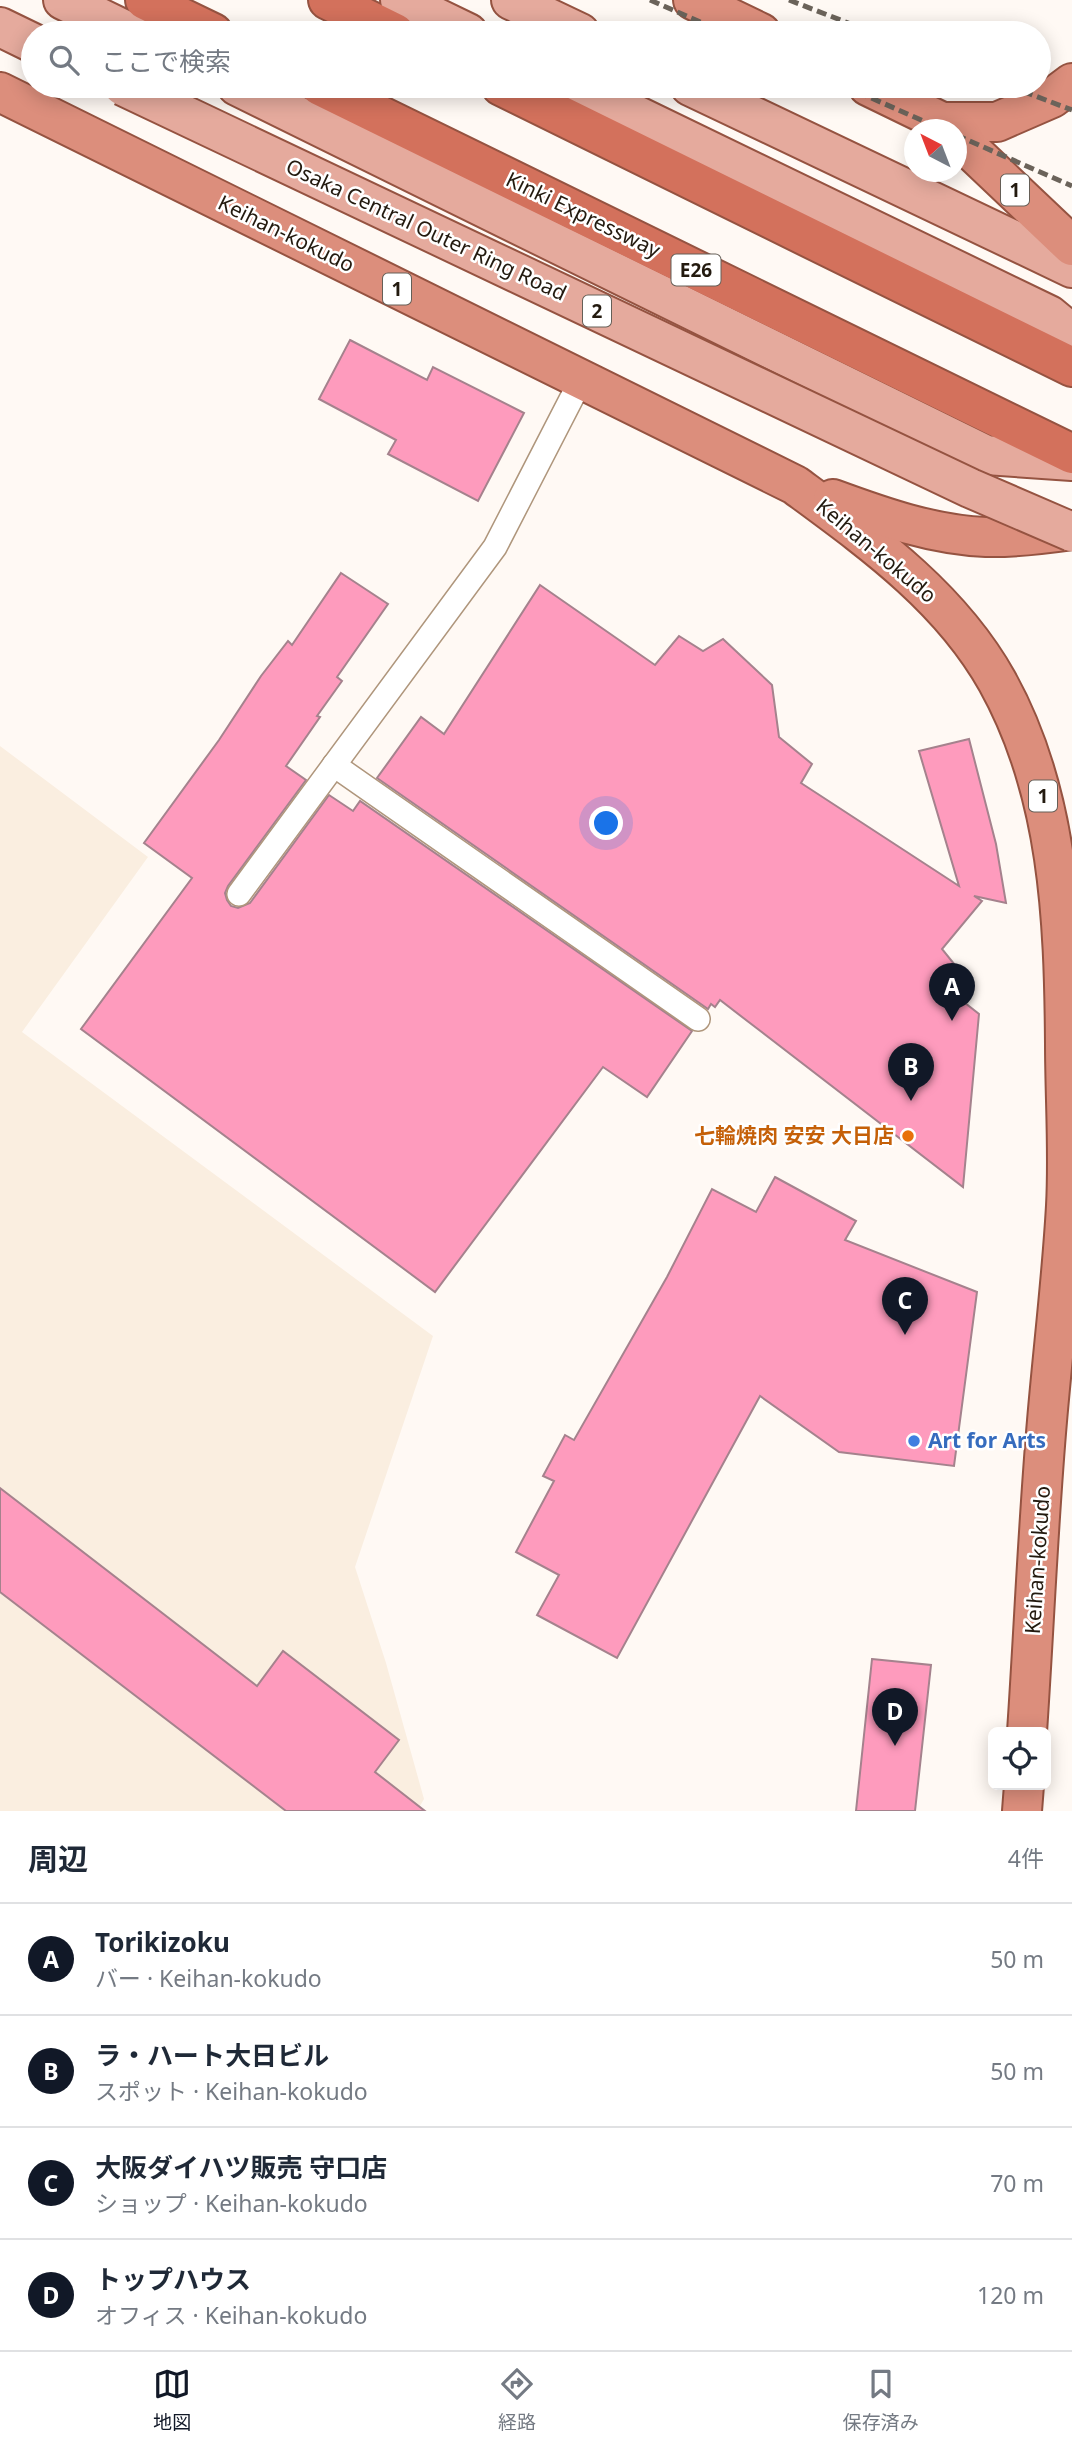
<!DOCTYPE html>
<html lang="ja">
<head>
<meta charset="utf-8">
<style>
	body { margin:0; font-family:"Noto Sans","Noto Sans JP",sans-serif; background:#f6f6f7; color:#1f2937 }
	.controls { position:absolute; right:21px; bottom:21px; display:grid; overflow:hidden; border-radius:10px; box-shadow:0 4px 18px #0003 }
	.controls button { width:63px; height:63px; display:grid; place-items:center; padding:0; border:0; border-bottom:2px solid #e0e1e3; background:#fff; color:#1f2937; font:35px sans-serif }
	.compass { position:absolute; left:904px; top:119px; width:63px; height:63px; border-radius:50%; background:#fff; box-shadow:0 4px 18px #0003; rotate:318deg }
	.you { position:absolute; left:607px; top:824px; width:24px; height:24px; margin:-18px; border:5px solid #fff; border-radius:50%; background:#1a73e8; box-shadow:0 0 0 10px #1a73e833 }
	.badge { display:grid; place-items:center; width:46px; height:46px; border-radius:50%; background:#111827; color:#fff; font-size:23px; font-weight:700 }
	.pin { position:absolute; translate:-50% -58px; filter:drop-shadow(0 2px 4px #0008) }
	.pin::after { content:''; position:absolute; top:37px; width:24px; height:21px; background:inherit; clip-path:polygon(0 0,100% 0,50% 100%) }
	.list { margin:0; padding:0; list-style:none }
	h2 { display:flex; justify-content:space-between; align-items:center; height:91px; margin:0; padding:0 28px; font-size:30px }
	h2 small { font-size:23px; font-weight:400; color:#747a83 }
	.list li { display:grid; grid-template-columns:46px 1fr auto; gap:21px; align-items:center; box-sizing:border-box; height:112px; padding:0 28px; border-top:2px solid #e0e1e3 }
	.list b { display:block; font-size:26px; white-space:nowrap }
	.list p { margin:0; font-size:23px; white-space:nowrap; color:#747a83 }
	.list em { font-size:23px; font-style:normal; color:#747a83 }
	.icon { flex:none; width:38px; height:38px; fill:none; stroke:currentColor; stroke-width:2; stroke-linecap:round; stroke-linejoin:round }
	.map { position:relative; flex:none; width:1072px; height:1811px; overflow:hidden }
	.search { position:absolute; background:#fff; box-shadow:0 4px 18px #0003; left:21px; right:21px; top:21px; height:77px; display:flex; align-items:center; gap:18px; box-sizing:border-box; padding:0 24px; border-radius:38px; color:#747a83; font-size:26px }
	.sheet { height:539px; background:#fff }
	nav { display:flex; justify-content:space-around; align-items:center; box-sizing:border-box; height:98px; border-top:2px solid #e0e1e3; background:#fff; font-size:19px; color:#747a83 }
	nav a { display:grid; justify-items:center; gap:4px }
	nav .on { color:#111827 }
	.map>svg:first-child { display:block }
	.built { fill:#faeee0 }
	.building { fill:#fe9bbd; stroke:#a5828d; stroke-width:2 }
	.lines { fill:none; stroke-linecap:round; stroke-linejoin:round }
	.service-casing { stroke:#af967c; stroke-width:26 }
	.primary-casing { stroke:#955341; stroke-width:42 }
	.trunk-casing { stroke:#955341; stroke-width:42 }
	.motorway-casing { stroke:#955341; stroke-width:42 }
	.service { stroke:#fff; stroke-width:23 }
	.primary { stroke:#e5aa9d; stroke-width:38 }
	.trunk { stroke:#dc8e7c; stroke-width:38 }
	.motorway { stroke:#d3715c; stroke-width:38 }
	.rail { stroke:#6b635a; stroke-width:5; stroke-dasharray:10 5; stroke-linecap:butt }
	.primary-bridge-casing { stroke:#955341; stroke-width:42; stroke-linecap:butt }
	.primary-bridge { stroke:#e5aa9d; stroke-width:38 }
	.food-dot { fill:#e8710a; stroke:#fff; stroke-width:2.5 }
	.shop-dot { fill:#3f7fe0; stroke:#fff; stroke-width:2.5 }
	.labels { text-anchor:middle; stroke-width:5; stroke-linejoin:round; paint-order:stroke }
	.shield { fill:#fff; stroke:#655f57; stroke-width:2 }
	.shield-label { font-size:19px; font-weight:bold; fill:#231a0f }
	.street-label { font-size:21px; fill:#231a0f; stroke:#fff }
	.food-label { font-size:21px; font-weight:bold; fill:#c56008; stroke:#fff; text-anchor:end }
	.shop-label { font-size:21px; font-weight:bold; fill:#366cbe; stroke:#fff; text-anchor:start }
</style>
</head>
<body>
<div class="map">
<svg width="1072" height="1811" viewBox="0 0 1072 1811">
	<rect width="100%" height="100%" fill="#fff9f4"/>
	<!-- built -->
	<path class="built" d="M0,746l148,111 -126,175 411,304 -78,231 31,96 38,136 -7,12h-417z"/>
	<!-- building -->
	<g class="building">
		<path d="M350,340l77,40 6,-13 91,46 -46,88 -90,-47 8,-14 -77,-41z"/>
		<path d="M341,573l47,31 -51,73 5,4 -25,35 3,1 -34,49 20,14 -78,106 -3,7 2,7 4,6 7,2 12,-5 79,-108 24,16 7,-10 332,230 -45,66 -44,-30 -168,225 -354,-263 111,-151 -48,-35 75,-103 42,-64 27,-35 4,4z"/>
		<path d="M540,585l115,80 24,-29 24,15 20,-12 49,46 7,52 33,27 -11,19 158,103 -40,-135 50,-12 27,105 10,59 -32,-7 8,5 -40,48 17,21 -13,18 33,26 -16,173 -243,-187 -5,7 -4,-3 -3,5 -331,-231 44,-61 23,17z"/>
		<path d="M775,1177l81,44 -11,19 132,52 -23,174 -115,-14 -79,-56 -143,262 -80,-43 22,-40 -43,-23 38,-71 -11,-5 22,-41 9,5 93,-163 45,-88 44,23z"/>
		<path d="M0,1488l257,198 26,-35 116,89 -24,32 50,39h-139l-286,-219z"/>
		<path d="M872,1659l59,6 -16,146h-59z"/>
	</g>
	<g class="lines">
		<!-- service casing -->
		<g class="service-casing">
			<g id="service">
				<path d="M334,765l364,254"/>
				<path d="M239,894l256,-347 86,-167"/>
			</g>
		</g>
		<!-- primary casing -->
		<g class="primary-casing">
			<g id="primary">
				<path d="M63,0l68,33"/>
				<path d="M400,0l68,33"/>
				<path d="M511,0l69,33"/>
				<path d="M0,27l33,16"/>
				<path d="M237,86l749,369 86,6"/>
				<path d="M576,86l473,229 23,19"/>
				<path d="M690,86l382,182"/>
			</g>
		</g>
		<!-- trunk casing -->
		<g class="trunk-casing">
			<g id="trunk">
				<path d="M693,0l68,33"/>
				<path d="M868,86l74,36 8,8"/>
				<path d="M0,92l795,393c76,56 155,112 202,196 62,111 67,238 68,362 0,54 4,109 1,163 -4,72 -13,144 -19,215 -9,104 -13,208 -20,311"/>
				<path d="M942,122h55l55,-24 20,-15"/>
				<path d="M956,136l116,110"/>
				<path d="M833,499c49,18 100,36 153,38 28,1 58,-3 86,-7"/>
				<path d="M1022,1811l2,-26"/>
			</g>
		</g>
		<!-- motorway casing -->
		<g class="motorway-casing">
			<g id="motorway">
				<path d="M145,0l68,33"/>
				<path d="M328,0l67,33"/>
				<path d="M320,86l752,368"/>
				<path d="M501,86l571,281"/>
			</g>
		</g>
		<!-- service -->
		<use href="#service" class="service"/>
		<!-- primary -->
		<use href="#primary" class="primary"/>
		<!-- trunk -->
		<use href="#trunk" class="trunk"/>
		<!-- motorway -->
		<use href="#motorway" class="motorway"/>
		<!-- rail -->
		<g class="rail">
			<path d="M650,0l75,33"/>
			<path d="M789,0l85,33"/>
			<path d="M844,86l100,44"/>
			<path d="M1009,86l63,24"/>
			<path d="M956,135l116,51"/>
		</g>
		<!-- primary-bridge casing -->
		<g class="primary-bridge-casing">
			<path id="primary-bridge" d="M123,86l847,402 102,44"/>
		</g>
		<!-- primary-bridge -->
		<use href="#primary-bridge" class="primary-bridge"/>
	</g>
	<!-- markers -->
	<circle class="food-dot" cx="908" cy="1136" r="7"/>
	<circle class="shop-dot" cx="914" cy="1441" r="7"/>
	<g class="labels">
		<!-- shield labels -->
		<g class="shield">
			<rect x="1001" y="174.5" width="28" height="31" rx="5"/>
			<rect x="671.5" y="254.5" width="49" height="31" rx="5"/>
			<rect x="383" y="273.5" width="28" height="31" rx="5"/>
			<rect x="583" y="295.5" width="28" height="31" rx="5"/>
			<rect x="1029" y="780.5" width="28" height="31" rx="5"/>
		</g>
		<g class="shield-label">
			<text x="1015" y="197">1</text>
			<text x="696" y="277">E26</text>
			<text x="397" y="296">1</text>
			<text x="597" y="318">2</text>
			<text x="1043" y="803">1</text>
		</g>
		<!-- street labels -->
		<g class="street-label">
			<text transform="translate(583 215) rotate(26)" y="7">Kinki Expressway</text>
			<text transform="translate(426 230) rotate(25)" y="7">Osaka Central Outer Ring Road</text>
			<text transform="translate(286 234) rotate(26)" y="7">Keihan-kokudo</text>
			<text transform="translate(876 551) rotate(40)" y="7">Keihan-kokudo</text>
			<text transform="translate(1038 1560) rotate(-86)" y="7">Keihan-kokudo</text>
		</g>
		<!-- food labels -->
		<g class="food-label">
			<text x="894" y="1143">七輪焼肉 安安 大日店</text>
		</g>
		<!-- shop labels -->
		<g class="shop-label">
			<text x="928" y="1448">Art for Arts</text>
		</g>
	</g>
</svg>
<div class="controls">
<button><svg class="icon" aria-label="locate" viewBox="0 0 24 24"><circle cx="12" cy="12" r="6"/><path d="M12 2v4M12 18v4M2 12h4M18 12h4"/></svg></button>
</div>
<svg class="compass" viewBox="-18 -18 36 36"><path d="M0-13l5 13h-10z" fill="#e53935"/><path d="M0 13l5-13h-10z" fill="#747a83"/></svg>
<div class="you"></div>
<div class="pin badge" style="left:952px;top:1021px">A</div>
<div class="pin badge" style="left:911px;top:1101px">B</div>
<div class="pin badge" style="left:905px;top:1335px">C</div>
<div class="pin badge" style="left:895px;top:1746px">D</div>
<div class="search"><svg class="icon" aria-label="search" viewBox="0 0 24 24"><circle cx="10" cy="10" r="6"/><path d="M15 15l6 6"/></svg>ここで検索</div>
</div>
<section class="sheet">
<h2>周辺<small>4件</small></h2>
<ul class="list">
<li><span class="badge">A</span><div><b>Torikizoku</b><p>バー · Keihan-kokudo</p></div><em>50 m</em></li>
<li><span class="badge">B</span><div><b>ラ・ハート大日ビル</b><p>スポット · Keihan-kokudo</p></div><em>50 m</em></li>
<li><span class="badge">C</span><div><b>大阪ダイハツ販売 守口店</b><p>ショップ · Keihan-kokudo</p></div><em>70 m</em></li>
<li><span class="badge">D</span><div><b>トップハウス</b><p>オフィス · Keihan-kokudo</p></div><em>120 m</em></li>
</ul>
</section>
<nav>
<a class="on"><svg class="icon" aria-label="map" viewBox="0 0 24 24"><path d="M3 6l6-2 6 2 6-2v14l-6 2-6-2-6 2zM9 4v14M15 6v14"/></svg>地図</a>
<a><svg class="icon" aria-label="directions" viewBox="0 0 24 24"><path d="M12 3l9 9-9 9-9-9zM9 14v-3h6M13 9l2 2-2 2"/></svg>経路</a>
<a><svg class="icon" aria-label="saved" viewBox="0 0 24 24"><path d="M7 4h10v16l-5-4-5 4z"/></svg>保存済み</a>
</nav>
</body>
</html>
